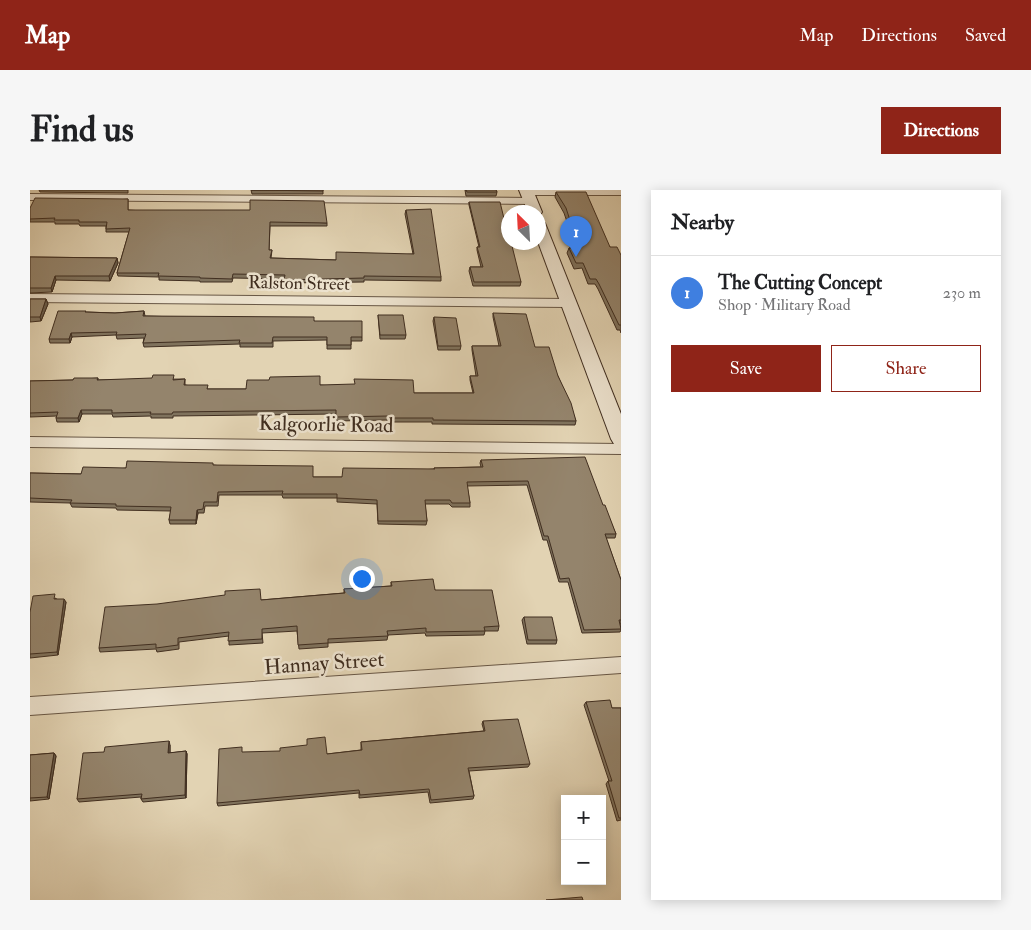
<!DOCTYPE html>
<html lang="en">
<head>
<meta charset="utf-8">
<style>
	body { margin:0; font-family:"IM FELL Double Pica",serif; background:#f6f6f6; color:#202124 }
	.controls { position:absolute; right:15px; bottom:15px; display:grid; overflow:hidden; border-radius:0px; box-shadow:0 2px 12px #0003 }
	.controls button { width:45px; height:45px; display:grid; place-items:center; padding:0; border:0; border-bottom:1px solid #e0e0e0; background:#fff; color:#202124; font:25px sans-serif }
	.compass { position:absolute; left:471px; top:15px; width:45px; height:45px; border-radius:50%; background:#fff; box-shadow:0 2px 12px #0003; rotate:336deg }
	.you { position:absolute; left:331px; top:388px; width:18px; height:18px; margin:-12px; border:4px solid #fff; border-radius:50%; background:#1a73e8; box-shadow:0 0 0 8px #1a73e833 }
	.badge { display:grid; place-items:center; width:32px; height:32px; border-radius:50%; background:#8f2418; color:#fff; font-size:16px; font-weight:700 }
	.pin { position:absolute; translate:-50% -41px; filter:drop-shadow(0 1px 2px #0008) }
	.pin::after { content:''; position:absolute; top:26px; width:18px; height:15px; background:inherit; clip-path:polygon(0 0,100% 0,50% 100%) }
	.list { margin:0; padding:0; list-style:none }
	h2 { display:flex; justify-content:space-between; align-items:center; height:65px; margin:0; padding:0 20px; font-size:21px }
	h2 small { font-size:16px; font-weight:400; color:#757577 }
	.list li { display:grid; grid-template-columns:32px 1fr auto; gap:15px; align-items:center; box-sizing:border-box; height:75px; padding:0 20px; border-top:1px solid #e0e0e0 }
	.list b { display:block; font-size:19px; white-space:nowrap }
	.list p { margin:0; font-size:16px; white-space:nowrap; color:#757577 }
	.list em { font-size:16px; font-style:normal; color:#757577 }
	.actions { display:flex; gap:10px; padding:15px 20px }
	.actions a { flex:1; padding:11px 0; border:1px solid #8f2418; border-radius:0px; text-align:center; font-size:18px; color:#8f2418 }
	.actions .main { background:#8f2418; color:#fff }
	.map { position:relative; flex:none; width:591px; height:710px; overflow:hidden; border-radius:0px }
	header { display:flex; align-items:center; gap:30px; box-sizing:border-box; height:70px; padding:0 25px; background:#8f2418; color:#fff }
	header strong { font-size:24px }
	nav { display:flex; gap:28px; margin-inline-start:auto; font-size:18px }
	.intro { display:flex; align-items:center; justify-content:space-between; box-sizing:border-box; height:120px; padding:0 30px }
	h1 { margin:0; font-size:35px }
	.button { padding:12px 22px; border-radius:0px; background:#8f2418; color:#fff; font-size:18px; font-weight:700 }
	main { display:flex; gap:30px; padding:0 30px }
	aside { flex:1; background:#fff; border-radius:0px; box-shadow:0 2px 12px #0003 }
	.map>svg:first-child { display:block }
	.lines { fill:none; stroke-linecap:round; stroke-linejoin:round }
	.minor-casing { stroke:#685745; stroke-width:2 }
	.secondary-casing { stroke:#402e20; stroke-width:2 }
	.minor { fill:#ece2ce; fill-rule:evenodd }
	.secondary { fill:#ece2ce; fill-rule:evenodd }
	.wall { fill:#7f725d; stroke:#402e20 }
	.shaded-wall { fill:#685c4c; stroke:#402e20 }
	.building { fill:#94846c; stroke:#402e20 }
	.labels { text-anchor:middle; stroke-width:5; stroke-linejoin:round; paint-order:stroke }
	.far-street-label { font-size:18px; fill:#402e20; stroke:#ece2ce }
	.street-label { font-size:21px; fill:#402e20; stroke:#ece2ce }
</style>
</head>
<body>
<header>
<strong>Map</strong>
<nav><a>Map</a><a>Directions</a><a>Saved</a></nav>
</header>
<div class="intro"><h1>Find us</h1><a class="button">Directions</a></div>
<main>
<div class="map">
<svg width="591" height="710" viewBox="0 0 591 710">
	<rect width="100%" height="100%" fill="#e2d3b3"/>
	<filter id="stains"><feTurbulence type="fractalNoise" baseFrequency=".004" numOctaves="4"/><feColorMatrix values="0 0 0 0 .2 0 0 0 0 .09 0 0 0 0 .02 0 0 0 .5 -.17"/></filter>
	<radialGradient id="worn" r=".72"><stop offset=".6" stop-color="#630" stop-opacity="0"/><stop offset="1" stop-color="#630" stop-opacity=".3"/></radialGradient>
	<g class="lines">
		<!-- minor casing -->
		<g class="minor-casing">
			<g id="minor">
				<path d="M493,0h98v5h-94l-3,-1z"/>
				<path d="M0,4l500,4 5,3 -5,3 -500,-4z"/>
				<path d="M0,104l538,5 6,4 -6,4 -538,-5z"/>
				<path d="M0,247l591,7v10l-591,-7z"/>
				<path d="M591,467v16l-591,42v-18z"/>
			</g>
		</g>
		<!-- secondary casing -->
		<g class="secondary-casing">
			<g id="secondary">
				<path d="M489,0h14l9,22 -2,3 -2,-3h-10z"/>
				<path d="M508,29l7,4 76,191v32l-7,-2 -3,-5 -73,-197z"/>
			</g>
		</g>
		<!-- minor -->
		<use href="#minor" class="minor"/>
		<!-- secondary -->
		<use href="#secondary" class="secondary"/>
	</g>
	<!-- wall -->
	<g class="wall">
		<path d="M9,0h89v3l-88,-1z"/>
		<path d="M221,0h72v4h-71z"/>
		<path d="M435,0h31l1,2 -1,4h-30z"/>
		<path d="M526,2l54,55 11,8v78l-1,-3h-3l-19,-41 -3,-5h-7l-6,-16 -8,1 -7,-16 2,-5h7l-12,-35 -9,-16z"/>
		<path d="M98,9v11l199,13v3h-57l-1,24h3l-1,8 65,2 77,-6 -8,-40 1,-4 35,67v4l-77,-1v2l-80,1v-4l-51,-1 -1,4h-32v-1l-41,-1v-3l-41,-1 -1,-3 12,-41h-23v-6h-26l-1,-2h-24v-2h-25v-14z"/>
		<path d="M439,12l52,80 -1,4h-47l-4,-15 1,-4h11l-4,-17v-3h2l-10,-42z"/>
		<path d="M0,67l87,1 1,5 -8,18 -54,-1 -4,12 -22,1z"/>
		<path d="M0,109h16l2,5 -7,17 -11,1z"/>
		<path d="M114,121l1,5 169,5 48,16v4h-11v8h-24v-9l-54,1v6h-33v-3l-96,3 -1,-4 1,-5 -27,1 -1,-4 -44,2 -2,6h-20l-1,-4 37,-27 29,1z"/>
		<path d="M463,123l42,34 23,29 18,45 -1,4 -143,-1v-2h-45v-2l-51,1v-7l-163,2v2h-22v-2l-38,1 -1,-3h-30l-3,8h-22l-1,-4 1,-2 -27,1v-36l43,-1 25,-2v2l87,-1v6l23,4h38l74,-4 94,8h59l-3,-13v-4h6l-4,-26v-4h27l-6,-29z"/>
		<path d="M348,125l28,20 -1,4h-25z"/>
		<path d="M404,127l27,29 -1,4h-22l-5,-29z"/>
		<path d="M451,270l122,45 13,29 -1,4h-9l15,42v44h-1l1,6 -1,2 -38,1 -14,-51h-9l-12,-42h-4l-16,-55 -60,1 3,17v4h-18l-3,-3h-24l2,17 -1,4 -48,-1 -1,-20 -40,-2v-4h-54l-1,-3h-63l-1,11h-13l-1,7h-6l-2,11h-26l-1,-4 2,-9 -54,-1 -1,-2 -44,-1 -2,-4 -40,-1v-29l51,1 45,-6 87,-3 100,12h29l92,-8v-1l47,-1 -1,-4z"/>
		<path d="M361,392l44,8 64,36 -1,5h-13l-1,4 -58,1 -1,-3 -37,2 -1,5 -59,3v4l-29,2 -2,-18 -35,2 1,10 -34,2v-9l-50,6v7l-22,3 -1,-3 -56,3 -1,-4 162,-48 83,-7v-4l47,-3z"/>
		<path d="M26,408v1l10,3 -8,53 -28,3v-46z"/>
		<path d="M494,427l33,23 -1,4h-29l-5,-24z"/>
		<path d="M556,512l26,6h9v112l-4,1 -11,-37 2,-3h1l-25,-76z"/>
		<path d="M453,531l47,43 -2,3 -59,4 5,25 -1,3 -43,4 -2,-11 -69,6v-5l-141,13 -1,-3 110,-49 34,-4v-8l123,-11 -2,-7z"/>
		<path d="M140,555v8l16,-2 1,3 -1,44 -43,4 -2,-3v-2l-62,5 -2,-3 27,-47z"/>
		<path d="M24,563l2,3 -7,43 -19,2v-46z"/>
	</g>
	<!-- shaded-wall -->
	<g class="shaded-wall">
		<path d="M87,68l1,5 -8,18 -1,-5z"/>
		<path d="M25,86l1,4 -4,12 -1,-4z"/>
		<path d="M16,109l2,5 -7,17 -1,-4z"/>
		<path d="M41,143l1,4 -2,6 -1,-4z"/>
		<path d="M51,220l1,4 -3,8 -1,-4z"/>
		<path d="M167,320l1,3 -2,11v-4z"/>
		<path d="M34,409l2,3 -8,53 -1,-3z"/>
		<path d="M139,551l1,4v11l-2,-3z"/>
		<path d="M156,561l1,3 -1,44 -1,-3z"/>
		<path d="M24,563l2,3 -7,43 -2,-2z"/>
	</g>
	<!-- building -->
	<g class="building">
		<path d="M221,0h72v1z"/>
		<path d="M436,0h30l1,2h-30z"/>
		<path d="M526,2h30l24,55h7l4,8v70h-2l-20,-41 -3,-5h-6l-7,-16h-7l-7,-15h10l-13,-40z"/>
		<path d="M5,8l93,1v11h122v-10l74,1 3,22 -57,-1 -1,28h3l-2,8 66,2v-8l78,2 -8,-44 25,-1 10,68 -77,-1v2l-80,2 1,-5 -52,-1 -1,5 -32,-1v-1l-42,-1 1,-3h-42l13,-45 -24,1 1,-7h-28v-2h-25l1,-2 -25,1v-11z"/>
		<path d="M439,12h31l8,33v7h3l10,40h-47l-4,-15h13l-6,-20h3z"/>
		<path d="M0,67l87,1 -8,18h-54l-4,12h-21z"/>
		<path d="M0,109h16l-6,18h-10z"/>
		<path d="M28,121h28l-1,1 30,1 29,-2 -1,5 171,1v4h48v16h-11v8h-24v-8h-54l-1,6h-33l1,-3 -97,3 3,-9 -30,1 1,-3 -46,1 -2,6h-20z"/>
		<path d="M463,123l33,1 9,33h14l9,29 13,27 5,18 -143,-1v-2h-45v-2l-52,1v-7l-163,2 -1,2h-22l1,-2 -39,1v-3h-31l-3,8h-22l2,-6 -28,1v-32l43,-1 1,-2h24l-1,2 55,-2 1,-3h21l-1,5 12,-1 -1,6h24l-1,4h39l1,-9h22l1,-3 50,-1v9l35,-1 -1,-5 59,1 1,13h60l-4,-17h8l-6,-30h29z"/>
		<path d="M348,125h25l3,20h-26z"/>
		<path d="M404,127l22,1 5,28h-23z"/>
		<path d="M555,267l18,48h2l11,29h-11l16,46v40h-2l2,9 -37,1 -15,-52 -9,1 -12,-43h-4l-16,-55 -61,1 3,21h-18l-2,-3h-25l2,21h-49l-1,-21 -40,-2v-4h-55l1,-3 -65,1 -1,10h-13l-1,7 -6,1 -1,10h-27l2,-13 -55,-1v-2l-46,-1 2,-3 -42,-2v-25l51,1 2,-7 43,1 1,-7 86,2v2l100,1v11h29l1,-9 92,1 -1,-1 49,-1 -2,-7z"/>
		<path d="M403,389l2,11h57l7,36 -15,1 1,4 -59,1v-4l-39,3 1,5 -60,3v4l-30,2 -1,-19 -35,3v10l-34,2 1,-9 -51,6v7l-22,3v-4l-57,4 6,-41 52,-3 68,-9v-4l35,-2 1,11 84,-7 -1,-4 48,-3 -1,-4z"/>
		<path d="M25,404l-1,5h10l-7,53 -27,2v-42l3,-16z"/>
		<path d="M494,427h28l5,23h-29z"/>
		<path d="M580,510l2,8h9v110h-2l-11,-37h4l-26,-79z"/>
		<path d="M488,529l12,45 -62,4 6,28 -43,4 -2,-11 -69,6 -1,-5 -142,13 2,-54 23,-2v5l38,-1v-3l27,-3v-6l18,-2 2,17 35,-4 -1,-8 124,-11 -2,-10z"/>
		<path d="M139,551l-1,12 18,-2 -1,44 -44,4 1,-5 -65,5 6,-46 21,-1 1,-5z"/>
		<path d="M24,563l-7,44 -17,1v-43z"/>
		<path d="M552,707l1,3h-37z"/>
	</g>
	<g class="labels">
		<!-- far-street labels -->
		<g class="far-street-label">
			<text transform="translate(269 93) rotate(1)" y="6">Ralston Street</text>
		</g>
		<!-- street labels -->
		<g class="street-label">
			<text transform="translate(296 234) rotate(1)" y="7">Kalgoorlie Road</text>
			<text transform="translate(294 473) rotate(-4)" y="7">Hannay Street</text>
		</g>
	</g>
	<rect width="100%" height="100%" filter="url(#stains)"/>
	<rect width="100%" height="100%" fill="url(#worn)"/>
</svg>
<div class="controls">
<button>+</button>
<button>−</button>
</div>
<svg class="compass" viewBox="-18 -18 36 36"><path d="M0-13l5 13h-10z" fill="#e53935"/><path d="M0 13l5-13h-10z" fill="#757577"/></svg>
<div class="you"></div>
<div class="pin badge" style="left:546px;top:67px;background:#3f7fe0">1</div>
</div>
<aside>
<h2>Nearby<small></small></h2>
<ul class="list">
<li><span class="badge" style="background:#3f7fe0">1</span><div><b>The Cutting Concept</b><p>Shop · Military Road</p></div><em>230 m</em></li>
</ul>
<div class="actions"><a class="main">Save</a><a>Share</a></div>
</aside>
</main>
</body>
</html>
